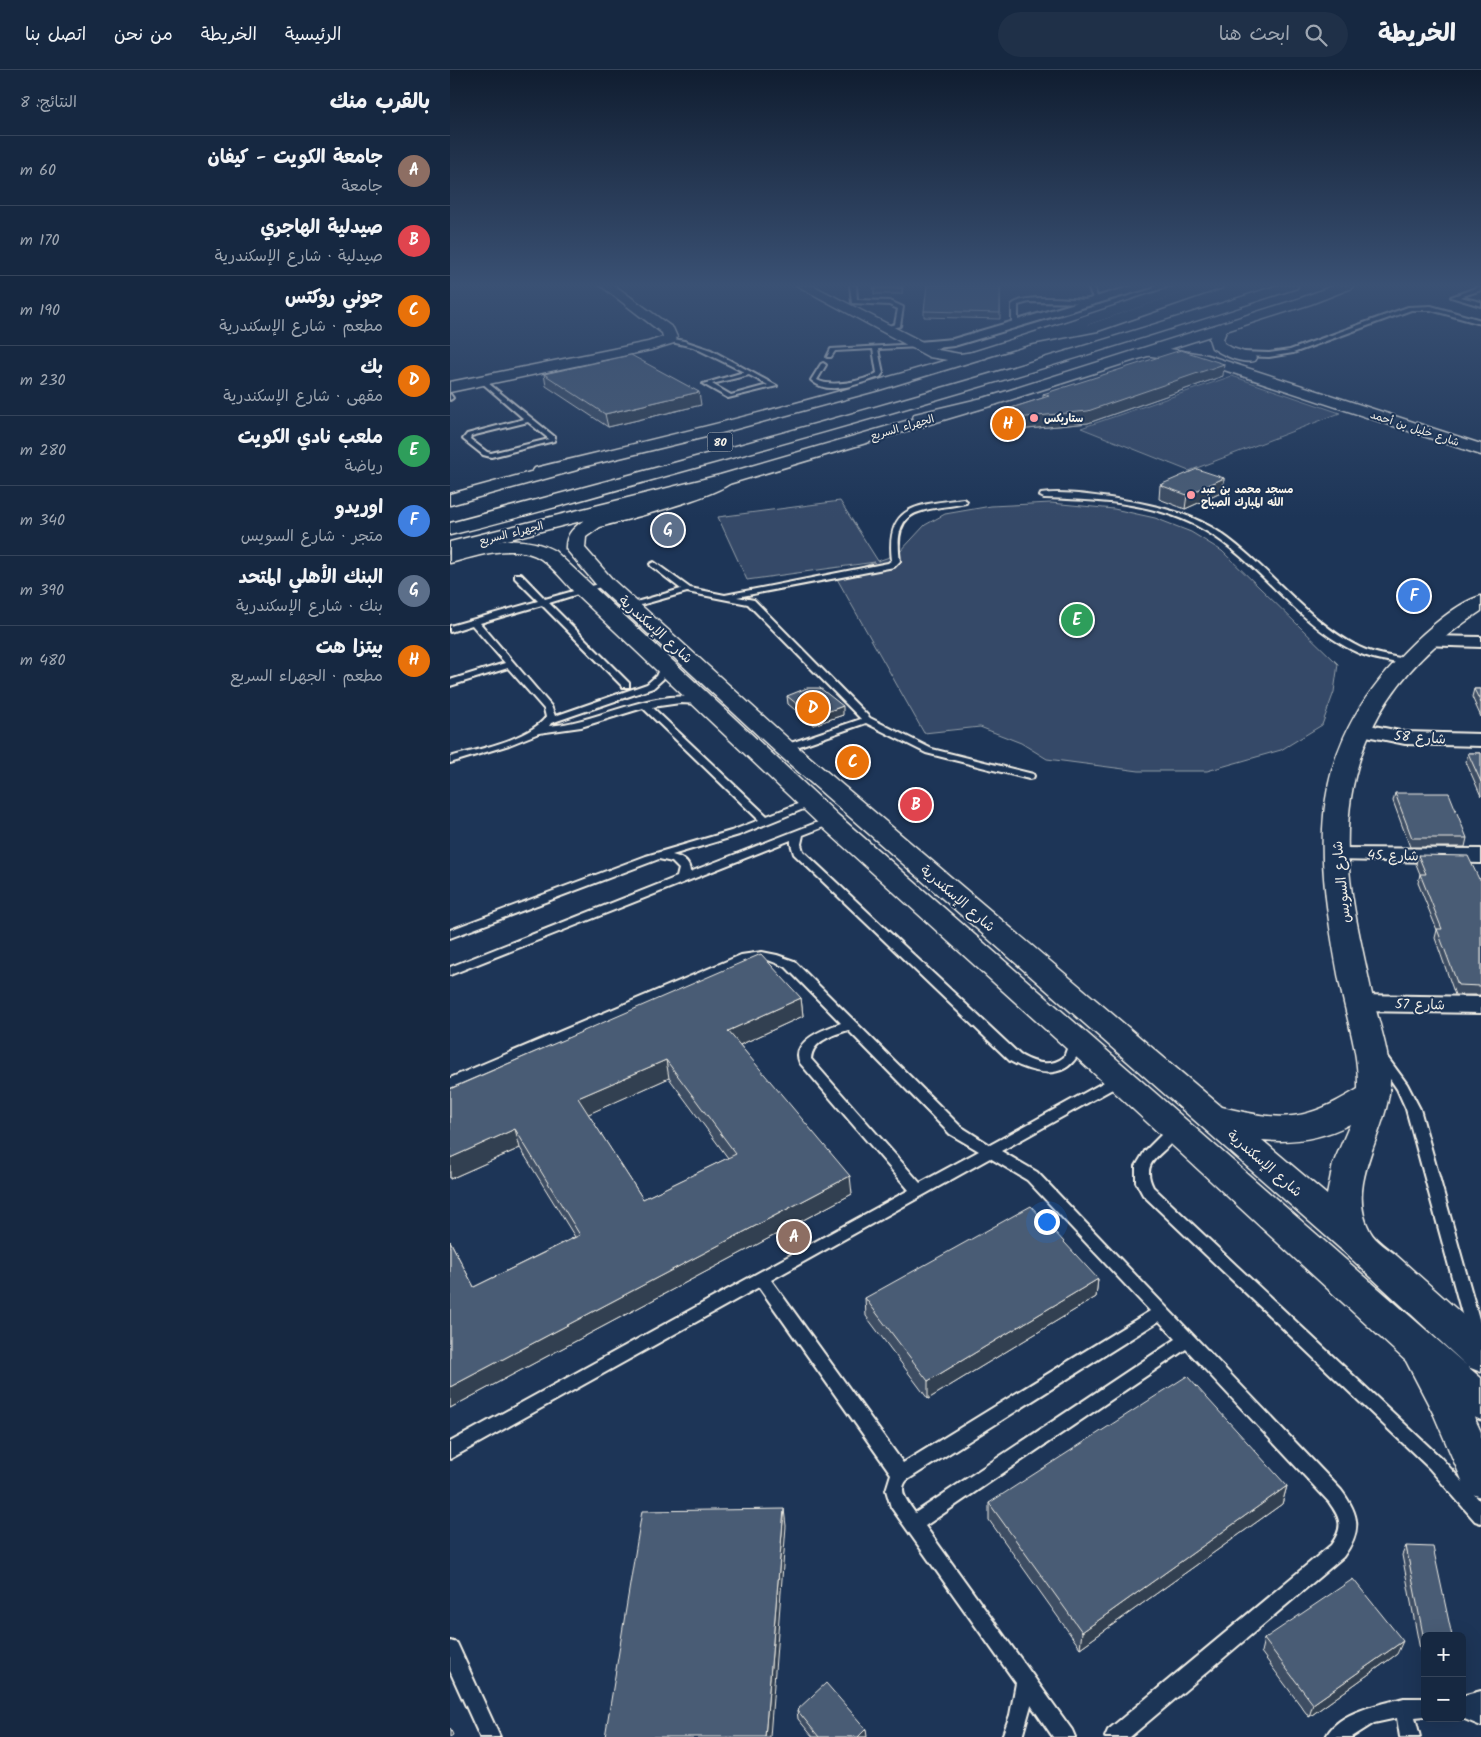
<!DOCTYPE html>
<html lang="ar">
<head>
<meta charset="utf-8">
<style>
	body { margin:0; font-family:Kalam,"Playpen Sans Arabic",sans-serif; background:#1f3048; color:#f1f3f6; direction:rtl }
	.controls { position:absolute; right:15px; bottom:15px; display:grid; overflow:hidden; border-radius:8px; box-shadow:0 5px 20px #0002 }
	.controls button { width:45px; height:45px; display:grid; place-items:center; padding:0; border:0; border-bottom:1px solid #35445a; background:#162841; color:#f1f3f6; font:25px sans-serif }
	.you { position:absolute; left:596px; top:1151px; width:18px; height:18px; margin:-12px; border:4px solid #fff; border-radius:50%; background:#1a73e8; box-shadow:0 0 0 8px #1a73e833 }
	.badge { display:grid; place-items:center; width:32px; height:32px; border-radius:50%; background:#d93025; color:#fff; font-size:16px; font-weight:700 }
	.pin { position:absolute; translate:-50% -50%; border:2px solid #fff; box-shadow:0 1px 5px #0006 }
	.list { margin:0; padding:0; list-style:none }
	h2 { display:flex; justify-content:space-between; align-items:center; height:65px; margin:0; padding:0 20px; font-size:21px }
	h2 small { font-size:16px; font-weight:400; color:#9ea6b1 }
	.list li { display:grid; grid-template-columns:32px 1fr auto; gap:15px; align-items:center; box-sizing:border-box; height:70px; padding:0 20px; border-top:1px solid #35445a }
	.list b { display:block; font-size:19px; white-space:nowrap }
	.list p { margin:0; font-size:16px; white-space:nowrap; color:#9ea6b1 }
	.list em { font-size:16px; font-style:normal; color:#9ea6b1 }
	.icon { flex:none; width:28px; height:28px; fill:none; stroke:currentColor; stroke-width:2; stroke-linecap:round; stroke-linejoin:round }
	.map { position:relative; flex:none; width:1031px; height:1667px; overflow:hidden; direction:ltr }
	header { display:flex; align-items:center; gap:30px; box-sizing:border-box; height:70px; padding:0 25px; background:#162841; border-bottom:1px solid #35445a }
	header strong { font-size:24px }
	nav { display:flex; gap:28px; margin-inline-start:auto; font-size:18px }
	.search { width:350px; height:45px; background:#1f3048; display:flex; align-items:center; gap:12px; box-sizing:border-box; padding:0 18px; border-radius:28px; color:#9ea6b1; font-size:19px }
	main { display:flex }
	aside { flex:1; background:#162841 }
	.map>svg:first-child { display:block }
	.green { fill:#354a67; stroke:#949ea8 }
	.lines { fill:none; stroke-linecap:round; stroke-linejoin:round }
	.lane-casing { stroke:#f4f1e8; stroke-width:4 }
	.street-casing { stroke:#f4f1e8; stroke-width:4 }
	.secondary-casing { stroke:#f4f1e8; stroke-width:3 }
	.primary-casing { stroke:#f4f1e8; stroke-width:3 }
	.highway-casing { stroke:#f4f1e8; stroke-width:3 }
	.lane { fill:#1d3557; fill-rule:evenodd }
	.street { fill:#1d3557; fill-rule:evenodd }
	.secondary { fill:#1d3557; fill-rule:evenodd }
	.primary { fill:#1d3557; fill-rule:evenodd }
	.highway { fill:#1d3557; fill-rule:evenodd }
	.wall { fill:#3e4e64; stroke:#f4f1e8; fill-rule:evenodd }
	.shaded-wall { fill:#324051; stroke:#f4f1e8 }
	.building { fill:#485b74; stroke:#f4f1e8; fill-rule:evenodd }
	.poi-dot { fill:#ff9aa2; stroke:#1d3557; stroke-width:2 }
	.labels { text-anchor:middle; stroke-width:4; stroke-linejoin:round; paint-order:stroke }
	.far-poi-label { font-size:11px; font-weight:bold; fill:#f4f1e8; stroke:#1d3557; text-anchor:start }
	.far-street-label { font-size:11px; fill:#f4f1e8; stroke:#1d3557 }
	.shield { fill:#1d3557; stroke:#b4b9bc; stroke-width:1 }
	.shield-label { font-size:12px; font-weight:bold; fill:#f4f1e8 }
	.street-label { font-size:14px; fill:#f4f1e8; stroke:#1d3557 }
</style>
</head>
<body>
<header>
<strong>الخريطة</strong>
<div class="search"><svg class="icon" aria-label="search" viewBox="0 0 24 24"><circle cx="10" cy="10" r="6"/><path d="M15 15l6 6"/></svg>ابحث هنا</div>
<nav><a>الرئيسية</a><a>الخريطة</a><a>من نحن</a><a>اتصل بنا</a></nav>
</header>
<main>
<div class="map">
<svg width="1031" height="1667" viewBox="0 0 1031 1667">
	<rect width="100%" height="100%" fill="#1d3557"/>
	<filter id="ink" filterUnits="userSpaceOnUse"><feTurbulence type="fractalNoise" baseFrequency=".02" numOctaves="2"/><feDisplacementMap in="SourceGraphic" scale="10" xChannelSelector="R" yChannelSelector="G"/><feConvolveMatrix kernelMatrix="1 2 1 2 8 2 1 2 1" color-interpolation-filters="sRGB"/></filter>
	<g filter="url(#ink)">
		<!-- green -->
		<g class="green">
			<path d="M782,306l108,37 -151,58 -108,-43z"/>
			<path d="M390,431l38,60 20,-7 27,-29 20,-11 46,-8 60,-3 63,6 41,9 36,14 31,19 116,113 -4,28 -12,33 -41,25 -74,21h-68l-92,-12 -26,-16 -41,-16 -56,6 -88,-156 39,-15 -128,18 -29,-63z"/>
		</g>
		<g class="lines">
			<!-- lane casing -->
			<g class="lane-casing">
				<g id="lane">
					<path d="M400,215h6l1,15 33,1 13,6 -3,19 -17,4v-2l12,-4 3,-15 -9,-4 -37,-2z"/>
					<path d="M640,215h6l-2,2 5,16 -70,-1 -11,3v21l-3,2 -3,-2v-21c11,-12 64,-5 82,-5l-6,-13z"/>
					<path d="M1031,216v4l-21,7 21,5v4l-30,-9z"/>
					<path d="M981,236l50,14v4l-50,-14h-20l-118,43 -24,4 -28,-1 -3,-2 3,-2 28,1 21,-3 118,-43z"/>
					<path d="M219,268l15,3 27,9 66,36 -49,12 -25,-14 41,-12 -51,-25 -26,-6zM299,305l19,10 -37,10 -19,-11z"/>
					<path d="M468,274l3,2 -1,1 -42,2 5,24 -3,4c-20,6 -52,20 -69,3l10,-16 2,-1 3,2 -9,15c13,8 48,1 60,-7l-4,-24 -38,2 -4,6h-4l4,-8z"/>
					<path d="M33,309l72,58 -1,4 -63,16 -8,-2 -19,-15 -1,-1 4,-5 57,-15 -43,-37 -1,-1zM78,352l21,17 -58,14 -4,-1 -17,-13 1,-3z"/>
					<path d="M0,324l3,4 -3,2z"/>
					<path d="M591,424c21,-3 48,1 69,4 34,5 71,12 101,29 53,32 92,92 148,120 16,8 34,9 51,13l1,2 -4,3c-18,-4 -38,-6 -55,-15 -55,-27 -94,-89 -146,-119 -48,-29 -108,-31 -162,-33l-4,-2z"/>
					<path d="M513,429l4,2 -1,2c-43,9 -74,1 -66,58l-6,6 -157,30 17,3 116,118 62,31 101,25 1,2 -1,2 -4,1 -103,-26 -60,-30 -78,27h-6l-2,-2 2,-2 79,-27 -113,-115 -61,-12 -57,16 -4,-3 55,-16 -30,-23 -1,-2 4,-2 36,26 35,7 163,-32 4,-3c-7,-56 27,-55 71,-61z"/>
					<path d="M65,504h6l24,25 61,-17 4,2 -61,19 80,80v4h-6l-81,-82 -62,18 71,83 4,10 92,-32 9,-8 6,-13h6l1,2 -6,14 -10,9 -102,35 -2,3c51,-4 103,-39 155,-27v4l-3,1 -21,-1 -28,4 115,109 41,-16h8l1,2 -1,2 -77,31 -67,20c9,2 18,7 18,17l136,-53h8l1,2 -1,2 -31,12 -2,9 2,7 217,204c14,8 30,13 44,2l7,-19h8c4,6 2,13 -2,18 -14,25 -46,17 -67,5l-216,-207 -3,-10v-4l-341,135v-8l227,-90 2,-8 -7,-7 -13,-3 -209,79v-8l196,-74 85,-25 28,-11 -116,-112 -62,19 -42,6 -30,12 -59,18v-6c28,-8 78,-17 96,-40l-2,-8 -36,-41 -58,18v-6l55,-17 -33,-38 -22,7v-6l88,-25 -23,-23z"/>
					<path d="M312,882l15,3 17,6 166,165 30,19 125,-69h10l1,3 -1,3 -124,69 36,21 304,318c19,25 21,41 2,67l-213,180h-25l3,-7 223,-185c13,-18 10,-26 -2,-43l-143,-153 -261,177 147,204 3,7h-22l-22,-32 -9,32h-20l8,-22 6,-32 -125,-176 -5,-17 5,-16 -132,-187 -309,172v-17l459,-252 -109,-127c-11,-22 27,-35 41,-40l-55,-56 -18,-7 -20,1 -298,127v-10l291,-123zM398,960l102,104 29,17 -59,32 -109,-124c1,-18 22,-24 37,-29zM540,1088l37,22 123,131 -247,152 -132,-183zM709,1251l17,18 -261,174c-7,-11 -18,-22 -8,-33z"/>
					<path d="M931,982l4,2 22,30 13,25 61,217v35l-6,-2 -2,-5 -67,-245 -9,-20 -22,-32 2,-3z"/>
					<path d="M719,1051l5,1 2,4v10c-11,20 -37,23 -23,51l288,271 40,44v21l-6,-2 -46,-53 -286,-273 -7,-13v-16l9,-15 17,-17 2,-12z"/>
					<path d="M0,1571l7,2 43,94h-20l-30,-66z"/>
					<path d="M1031,1621v35l-19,-8v-22z"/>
					<path d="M954,1628h21v18l-10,1 5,20h-20l-3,-19 -23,5 -22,14h-26c11,-25 55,-33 78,-39z"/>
				</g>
			</g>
			<!-- street casing -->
			<g class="street-casing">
				<g id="street">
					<path d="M686,215h17l-1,2 -198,59 -36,4 -6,-4 6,-4 35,-3z"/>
					<path d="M978,566l53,1v10l-59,-2 -3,-4 3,-4z"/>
					<path d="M909,653l46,9 76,2v12l-76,-2 -53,-11 -3,-4 3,-4z"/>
					<path d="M885,778l146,1v14l-146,-3 -8,-1 -3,-5 3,-5z"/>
					<path d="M909,925l122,2v16l-122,-2 -9,-2 -3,-6 3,-6z"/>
				</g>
			</g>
			<!-- secondary casing -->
			<g class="secondary-casing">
				<g id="secondary">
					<path d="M150,215h14l59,43 4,9 -3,6 -23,7 -201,42v-10l198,-40 15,-5 -1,-4z"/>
					<path d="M346,215h16l126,65 22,4 21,-3 5,1 2,3 -2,3 -26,4 -31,-5z"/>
					<path d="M770,255l7,4 -4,10 1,4 8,5 22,7 2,3 -2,3c-13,3 -31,-6 -42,-13l-3,-9 6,-13z"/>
					<path d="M698,278l22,1 37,6 274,89v11l-281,-93 -57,-7 -2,-3 2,-3z"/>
					<path d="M276,404l6,1 3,4c-12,17 -111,41 -135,48l-14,10 -1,11 28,32 180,163 429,364c61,15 82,15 136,-18 1,-36 -11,-69 -18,-104 -23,-123 -38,-223 55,-323 19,-21 59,-59 86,-66v15c-89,58 -137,135 -133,243 2,44 13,88 22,131 6,31 19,62 20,94 1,51 -47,102 -20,152 5,10 19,18 27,25 28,25 56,50 84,75v41l-13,-5 13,11v42l-7,-3 7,15v65l-14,-5 -33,-77 -28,-54 -297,-274 -288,-261 -244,-231c-12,-12 -22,-26 -36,-36 -25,-17 -64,-3 -91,4v-12c35,-8 71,-19 105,0l284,265 628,550 -124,-115 -566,-498 -178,-165 -33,-39c-1,-15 9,-23 20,-30l112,-33zM900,1054l-17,40 -6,31 -65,-55c31,3 60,-1 88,-16z"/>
				</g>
			</g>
			<!-- primary casing -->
			<g class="primary-casing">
				<g id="primary">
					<path d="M728,215h19l-1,3 -156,53 -161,49 -165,45 -173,42 -6,-1 -3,-4 3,-4c111,-27 223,-53 333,-85 105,-29 207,-64 310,-98z"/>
					<path d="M885,215h18l-1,3 -41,16 -314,100 -265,79 -282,71v-12l270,-67 265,-77 316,-100z"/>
				</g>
			</g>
			<!-- highway casing -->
			<g class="highway-casing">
				<g id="highway">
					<path d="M754,215h19l-1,3 -124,43 -77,15 -5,-1 -2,-3 2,-3 5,-1 69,-14z"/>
					<path d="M829,215h19l-1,3c-197,65 -395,123 -595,178 -84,23 -167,48 -252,69v-12c278,-74 555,-149 829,-238z"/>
					<path d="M541,326l6,2 2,3 -2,3 -76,18 -6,-2 -2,-3 2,-3z"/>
					<path d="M121,391l6,1 3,4 -3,4 -127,35v-11z"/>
				</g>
			</g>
			<!-- lane -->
			<use href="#lane" class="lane"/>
			<!-- street -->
			<use href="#street" class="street"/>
			<!-- secondary -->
			<use href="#secondary" class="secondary"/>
			<!-- primary -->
			<use href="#primary" class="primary"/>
			<!-- highway -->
			<use href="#highway" class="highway"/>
		</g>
		<!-- wall -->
		<g class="wall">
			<path d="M424,215h29l-1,9h-28z"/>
			<path d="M550,215v34l-76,-2v-6z"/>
			<path d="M94,304l157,31 -93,22 -62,-41z"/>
			<path d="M773,306l-135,47 -81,8 -2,-9v-12l38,-12v-4z"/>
			<path d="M774,408l-1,14 -38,17 -26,-10 1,-14z"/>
			<path d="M1024,619h7v28l-9,-20z"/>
			<path d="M337,626l56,19 -30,10 -25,-21z"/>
			<path d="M1018,683h13v43l-15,-34z"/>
			<path d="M945,723l72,45 -2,9h-55l-17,-46z"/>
			<path d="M968,785l61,24h2v116h-26l-20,-57 2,-8 -19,-47 2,-9 -4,-10z"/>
			<path d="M351,928l2,18 -63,29 112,149 -402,214v-167l24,46 101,-50 -55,-89 -70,31v-90zM219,1008l59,80 -85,41 -55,-85z"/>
			<path d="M648,1209l-2,18 -168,102 -62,-83 -1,-18z"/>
			<path d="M837,1416l-5,18 -202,144 -91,-128v-17z"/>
			<path d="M956,1476l19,90v19h-4l-19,-100z"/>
			<path d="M814,1569l133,15 -88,63 -48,-65z"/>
			<path d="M347,1640l70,27h-54l-15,-18z"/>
		</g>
		<!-- shaded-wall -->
		<g class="shaded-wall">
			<path d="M774,294l-1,12 -135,47 -81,8v-12z"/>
			<path d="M249,322l2,13 -93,22 -3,-13z"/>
			<path d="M774,408l-1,14 -38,17 2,-14z"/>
			<path d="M393,636v9l-30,10v-8z"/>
			<path d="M351,928l2,18 -72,33 -3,-18z"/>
			<path d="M216,990l3,18 -87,39 -4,-19z"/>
			<path d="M65,1059l5,19 -70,31v-21z"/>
			<path d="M400,1106l2,18 -402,214v-21z"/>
			<path d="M648,1209l-2,18 -168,102v-18z"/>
			<path d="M837,1416l-5,18 -202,144 2,-16z"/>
			<path d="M334,1439l2,17 -16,211h-5z"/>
			<path d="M953,1571l-6,13 -88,63 4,-13z"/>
			<path d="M0,1658l3,7 -3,2z"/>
			<path d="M416,1659l1,8h-9z"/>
		</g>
		<!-- building -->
		<g class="building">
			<path d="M424,215h28v3h-29z"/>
			<path d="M477,215h73v28l-76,-2z"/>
			<path d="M731,280l43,14 -136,47 -81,8 -2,-9 44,-14 -6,-2z"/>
			<path d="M181,285l68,37 -94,22 -61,-40z"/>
			<path d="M747,399l27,9 -37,17 -27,-10z"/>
			<path d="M357,618h13l23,18 -30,11 -26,-21z"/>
			<path d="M1024,619h7v14z"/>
			<path d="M1018,683h13v29z"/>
			<path d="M945,723h54l18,45h-55z"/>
			<path d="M968,785l50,1 11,23h2v107l-23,-1 -21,-56h5l-22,-55h6z"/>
			<path d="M311,884l40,44 -73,33 122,145 -400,211v-146l24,46 106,-52 -65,-106 -65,29v-69zM216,990l70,94 -93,45 -65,-101z"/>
			<path d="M581,1136l67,73 -170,102 -63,-83z"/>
			<path d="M737,1306l100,110 -205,146 -93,-129z"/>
			<path d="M334,1439l-19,228h-160l37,-226z"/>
			<path d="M956,1476l27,1 19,89h-27v9z"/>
			<path d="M903,1509l50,62 -90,63 -49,-65z"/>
			<path d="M376,1613l40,46 -8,8h-39l-22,-27z"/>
		</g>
	</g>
	<!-- sky -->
	<linearGradient id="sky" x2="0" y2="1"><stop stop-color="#101d30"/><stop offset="0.48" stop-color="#3a5174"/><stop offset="1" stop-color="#3a5174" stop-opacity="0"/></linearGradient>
	<rect width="1031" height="448" fill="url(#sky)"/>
	<!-- markers -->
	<g class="poi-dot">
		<circle cx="584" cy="348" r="5"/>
		<circle cx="741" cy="425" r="5"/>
	</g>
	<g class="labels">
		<!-- far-poi labels -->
		<g class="far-poi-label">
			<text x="594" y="352">ستاربكس</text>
			<text x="751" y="423">مسجد محمد بن عبد<tspan x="751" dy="13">الله المبارك الصباح</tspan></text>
		</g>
		<!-- far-street labels -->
		<g class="far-street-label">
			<text transform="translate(452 357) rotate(-16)" y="4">الجهراء السريع</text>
			<text transform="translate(965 358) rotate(18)" y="4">شارع خليل بن أحمد</text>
			<text transform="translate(61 463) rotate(-14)" y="4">الجهراء السريع</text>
		</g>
		<!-- shield labels -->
		<rect class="shield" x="257.5" y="362.5" width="25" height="19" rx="4"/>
		<g class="shield-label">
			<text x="270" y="376">80</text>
		</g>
		<!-- street labels -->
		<g class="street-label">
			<text transform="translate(206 559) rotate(42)" y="5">شارع الإسكندرية</text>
			<text transform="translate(970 667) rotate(4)" y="5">شارع 58</text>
			<text transform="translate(943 785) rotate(1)" y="5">شارع 45</text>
			<text transform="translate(891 812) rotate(-96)" y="5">شارع السويس</text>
			<text transform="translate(508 828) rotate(41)" y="5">شارع الإسكندرية</text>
			<text transform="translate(970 934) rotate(1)" y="5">شارع 57</text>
			<text transform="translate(815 1093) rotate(41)" y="5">شارع الإسكندرية</text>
		</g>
	</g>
</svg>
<div class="controls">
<button>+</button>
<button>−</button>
</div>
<div class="you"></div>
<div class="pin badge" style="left:344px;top:1167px;background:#8d6e63">A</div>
<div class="pin badge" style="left:466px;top:735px;background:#e0444e">B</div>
<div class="pin badge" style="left:403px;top:692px;background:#e8710a">C</div>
<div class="pin badge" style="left:363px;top:638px;background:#e8710a">D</div>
<div class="pin badge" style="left:627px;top:550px;background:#2e9e5b">E</div>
<div class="pin badge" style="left:964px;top:526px;background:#3f7fe0">F</div>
<div class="pin badge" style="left:218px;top:460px;background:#5c6f8a">G</div>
<div class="pin badge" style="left:558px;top:354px;background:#e8710a">H</div>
</div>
<aside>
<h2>بالقرب منك<small>النتائج: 8</small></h2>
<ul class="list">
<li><span class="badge" style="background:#8d6e63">A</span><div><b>جامعة الكويت - كيفان</b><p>جامعة</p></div><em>60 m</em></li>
<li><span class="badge" style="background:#e0444e">B</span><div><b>صيدلية الهاجري</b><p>صيدلية · شارع الإسكندرية</p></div><em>170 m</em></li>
<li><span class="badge" style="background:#e8710a">C</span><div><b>جوني روكتس</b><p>مطعم · شارع الإسكندرية</p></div><em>190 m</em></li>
<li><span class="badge" style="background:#e8710a">D</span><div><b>بك</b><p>مقهى · شارع الإسكندرية</p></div><em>230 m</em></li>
<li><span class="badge" style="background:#2e9e5b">E</span><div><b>ملعب نادي الكويت</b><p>رياضة</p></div><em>280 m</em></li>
<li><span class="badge" style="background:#3f7fe0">F</span><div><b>اوريدو</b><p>متجر · شارع السويس</p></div><em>340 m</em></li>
<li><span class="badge" style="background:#5c6f8a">G</span><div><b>البنك الأهلي المتحد</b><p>بنك · شارع الإسكندرية</p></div><em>390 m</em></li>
<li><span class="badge" style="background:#e8710a">H</span><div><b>بيتزا هت</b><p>مطعم · الجهراء السريع</p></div><em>480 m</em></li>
</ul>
</aside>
</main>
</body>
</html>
